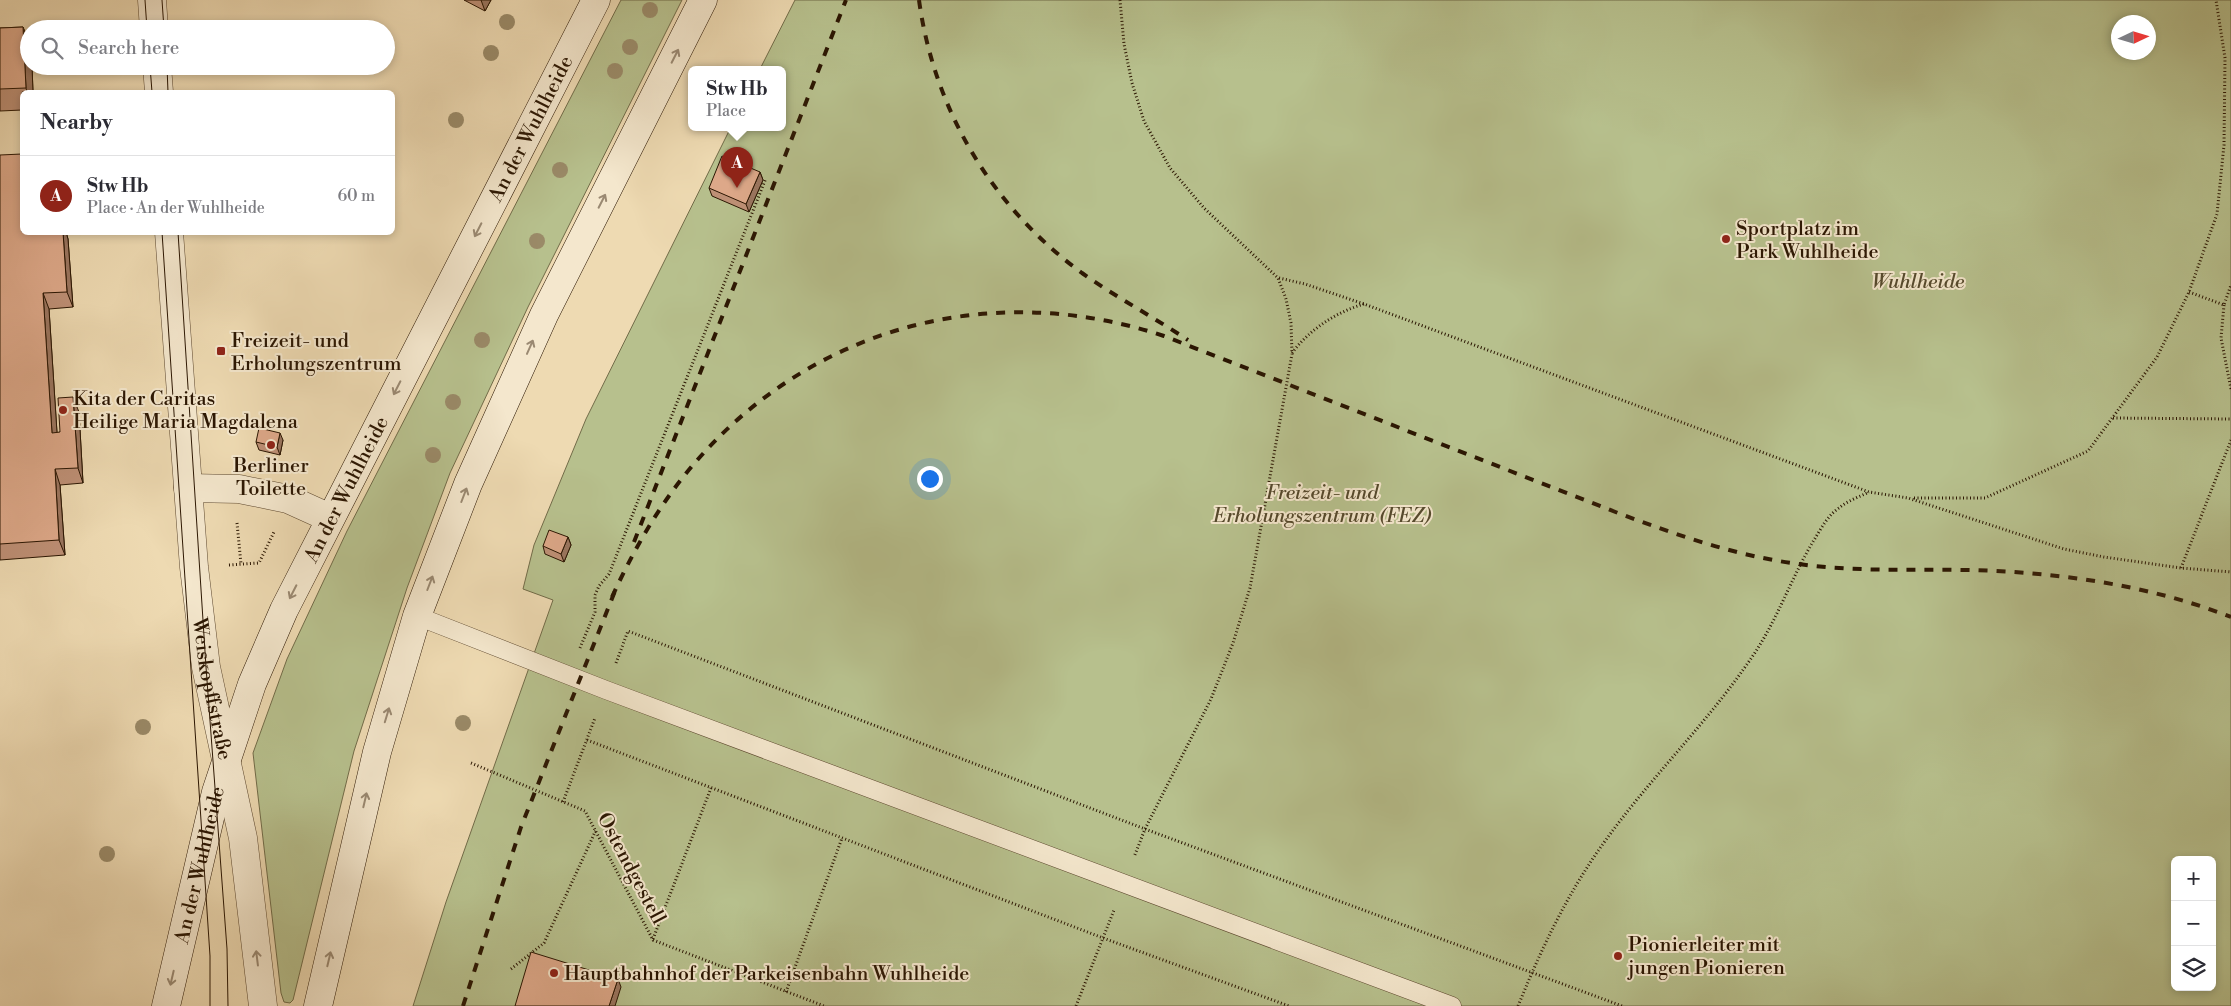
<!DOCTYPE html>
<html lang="en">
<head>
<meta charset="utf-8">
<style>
	body { margin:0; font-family:"Libre Bodoni",serif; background:#f7f7f7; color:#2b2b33 }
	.controls { position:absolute; right:15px; bottom:15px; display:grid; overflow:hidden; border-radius:8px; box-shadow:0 2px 8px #0003 }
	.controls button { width:45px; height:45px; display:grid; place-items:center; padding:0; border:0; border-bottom:1px solid #e1e1e2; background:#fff; color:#2b2b33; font:25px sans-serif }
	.compass { position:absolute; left:2111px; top:15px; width:45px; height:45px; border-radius:50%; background:#fff; box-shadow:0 2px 8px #0003; rotate:86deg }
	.you { position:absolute; left:929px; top:478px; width:18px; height:18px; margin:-12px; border:4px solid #fff; border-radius:50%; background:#1a73e8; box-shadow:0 0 0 8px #1a73e833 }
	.badge { display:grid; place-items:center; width:32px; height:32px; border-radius:50%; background:#8f2418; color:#fff; font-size:16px; font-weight:700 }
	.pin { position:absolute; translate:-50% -41px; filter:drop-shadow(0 1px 2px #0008) }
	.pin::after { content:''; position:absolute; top:26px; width:18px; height:15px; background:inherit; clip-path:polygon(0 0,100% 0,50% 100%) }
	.popup { position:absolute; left:688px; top:66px; width:98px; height:65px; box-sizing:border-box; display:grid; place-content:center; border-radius:8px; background:#fff; filter:drop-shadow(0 1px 4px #0005); font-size:16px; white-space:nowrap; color:#7c7c81 }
	.popup b { font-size:19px; color:#2b2b33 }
	.popup::after { content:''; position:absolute; left:50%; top:100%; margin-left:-10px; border:10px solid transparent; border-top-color:#fff }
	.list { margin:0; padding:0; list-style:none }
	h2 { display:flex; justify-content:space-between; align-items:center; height:65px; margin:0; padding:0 20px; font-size:21px }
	h2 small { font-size:16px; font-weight:400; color:#7c7c81 }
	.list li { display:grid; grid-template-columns:32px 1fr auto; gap:15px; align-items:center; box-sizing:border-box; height:80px; padding:0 20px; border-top:1px solid #e1e1e2 }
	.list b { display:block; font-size:19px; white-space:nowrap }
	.list p { margin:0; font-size:16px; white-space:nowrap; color:#7c7c81 }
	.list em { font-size:16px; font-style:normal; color:#7c7c81 }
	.icon { flex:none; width:28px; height:28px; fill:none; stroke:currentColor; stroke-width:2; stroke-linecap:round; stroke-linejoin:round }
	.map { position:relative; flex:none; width:2231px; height:1006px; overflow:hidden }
	.search { position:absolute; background:#fff; box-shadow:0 2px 8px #0003; left:20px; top:20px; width:375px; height:55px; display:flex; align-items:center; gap:12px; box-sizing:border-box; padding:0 18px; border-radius:28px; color:#7c7c81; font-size:19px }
	.panel { position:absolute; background:#fff; box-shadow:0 2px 8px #0003; left:20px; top:90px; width:375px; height:145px; border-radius:8px }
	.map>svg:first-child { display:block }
	.green { fill:#b7c08d; stroke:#716b48; fill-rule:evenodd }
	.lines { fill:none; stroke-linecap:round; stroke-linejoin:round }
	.service-casing { stroke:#5c472e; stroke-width:19 }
	.tertiary-casing { stroke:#5c472e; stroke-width:29 }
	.secondary-casing { stroke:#2b1602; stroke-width:29 }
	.path { stroke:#2b1602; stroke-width:3; stroke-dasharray:1 2.5; stroke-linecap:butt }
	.service { stroke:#f4e7cd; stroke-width:18 }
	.tertiary { stroke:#f4e7cd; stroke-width:28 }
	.secondary { stroke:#f4e7cd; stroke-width:28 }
	.tram { stroke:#2b1602; stroke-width:1 }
	.rail { stroke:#2b1602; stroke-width:4; stroke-dasharray:9 9; stroke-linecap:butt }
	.tree { fill:#9a8a68 }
	.wall { fill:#be9076; stroke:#2b1602 }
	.shaded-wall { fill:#9b7660; stroke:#2b1602 }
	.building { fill:#dda889; stroke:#2b1602 }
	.oneway { stroke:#9a8972 }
	.poi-dot { fill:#8f2418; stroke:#f4e7cd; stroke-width:2 }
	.labels { text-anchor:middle; stroke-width:4; stroke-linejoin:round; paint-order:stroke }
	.street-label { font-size:20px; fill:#2b1602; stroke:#f4e7cd }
	.poi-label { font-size:20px; fill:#2b1602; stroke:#f4e7cd; text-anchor:start }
	.park-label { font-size:20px; font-style:italic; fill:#55492c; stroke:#f4e7cd }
</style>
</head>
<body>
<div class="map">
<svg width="2231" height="1006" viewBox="0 0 2231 1006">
	<rect width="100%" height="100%" fill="#eedab2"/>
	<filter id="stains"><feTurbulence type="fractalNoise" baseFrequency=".004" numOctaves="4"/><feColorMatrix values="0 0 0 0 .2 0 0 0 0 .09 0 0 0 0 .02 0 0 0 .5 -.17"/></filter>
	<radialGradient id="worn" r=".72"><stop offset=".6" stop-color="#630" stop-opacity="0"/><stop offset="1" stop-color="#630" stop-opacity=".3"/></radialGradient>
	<!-- green -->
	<g class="green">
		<path d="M621,0h61l-154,307 -78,166 -43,115 -53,163 -61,249 -3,3 -6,-1 -3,-9 -28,-240 34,-94 60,-128z"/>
		<path d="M795,0h1436v1006h-1818l33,-104 107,-302 -30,-11 11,-44 52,-126 145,-292h51v-58h-22zM2118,22h30v30h-30zM2175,860h37v127h-37z"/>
	</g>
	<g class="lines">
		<!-- service casing -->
		<g class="service-casing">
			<path id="service" d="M417,616l189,74 846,316"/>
		</g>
		<!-- tertiary casing -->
		<g class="tertiary-casing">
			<g id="tertiary">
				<path d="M152,0l2,29"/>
				<path d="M157,66l2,26"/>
				<path id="s1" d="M169,232l25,335 12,100 37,171 20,168"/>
				<path d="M188,488l51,1 49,10 42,19"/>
			</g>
		</g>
		<!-- secondary casing -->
		<g class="secondary-casing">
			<g id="secondary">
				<path id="s2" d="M166,1006l50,-214 36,-108 32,-74 312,-610"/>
				<path d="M318,1006l59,-254 40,-136 51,-132 76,-169 159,-315"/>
			</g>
		</g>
		<!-- path -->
		<g class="path">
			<path d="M1120,0l4,44 8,39 12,38 26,47 34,40 74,70 8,21 5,24 1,31 -42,234 -17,55 -22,56 -66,130 -11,28"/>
			<path d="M1279,278l26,6 59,20 505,188 39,6 156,51 40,8 77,11 50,4"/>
			<path d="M2189,292l35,13 7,-20"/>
			<path d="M2224,305l-3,33 10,51"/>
			<path d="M1292,353c17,-23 44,-41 72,-49"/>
			<path d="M2113,418l118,1"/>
			<path d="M1914,498h71l103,-47 69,-94 32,-65 28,-78 7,-69 1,-87 -9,-58"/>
			<path d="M237,523l4,41"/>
			<path d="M229,565l30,-2 15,-31"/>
			<path d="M2181,568l50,-128"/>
			<path d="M580,648l15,-36v-17l4,-9 10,-12 157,-396"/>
			<path d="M616,663l12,-32 517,198 477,177"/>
			<path d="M587,740l516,198 186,68"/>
			<path d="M471,763l114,48 68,129 171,66"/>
			<path d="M563,802l32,-84"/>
			<path d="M653,939l58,-151"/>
			<path d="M511,969l33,-26 52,-113"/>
			<path d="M786,992l56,-154"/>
			<path d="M1076,1006l38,-96"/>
			<path d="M1518,1006c25,-61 51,-116 90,-169 45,-62 101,-116 144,-180 25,-36 39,-79 62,-117 7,-11 13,-24 25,-32 8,-7 20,-11 30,-16"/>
		</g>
		<!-- service -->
		<use href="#service" class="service"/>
		<!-- tertiary -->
		<use href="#tertiary" class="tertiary"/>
		<!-- secondary -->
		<use href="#secondary" class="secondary"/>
		<!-- tram -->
		<g class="tram">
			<path d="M145,0l2,29"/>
			<path d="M162,0l2,29"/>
			<path d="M150,66l2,26"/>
			<path d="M167,66l1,26"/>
			<path d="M162,232l48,724v50"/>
			<path d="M178,232l28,435 21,282 1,57"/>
		</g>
		<!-- rail -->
		<g class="rail">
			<path d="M919,0c15,110 73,207 163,273 34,24 71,44 106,67"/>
			<path d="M634,542l212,-542"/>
			<path d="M612,597c23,-50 51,-99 88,-140 119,-133 296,-177 464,-121l454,177c59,22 118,43 181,51 57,8 112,5 169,6 89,2 181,15 263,47"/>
			<path d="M463,1006l58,-179 94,-236"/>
		</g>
	</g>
	<!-- trees -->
	<g class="tree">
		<circle cx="650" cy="10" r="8"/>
		<circle cx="507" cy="22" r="8"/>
		<circle cx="630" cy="47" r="8"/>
		<circle cx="491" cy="53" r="8"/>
		<circle cx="615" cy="71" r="8"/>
		<circle cx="456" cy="120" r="8"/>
		<circle cx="560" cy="170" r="8"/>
		<circle cx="537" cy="241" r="8"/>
		<circle cx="482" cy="340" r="8"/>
		<circle cx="453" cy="402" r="8"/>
		<circle cx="433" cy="455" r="8"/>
		<circle cx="463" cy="723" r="8"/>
		<circle cx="143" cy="727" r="8"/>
		<circle cx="107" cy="854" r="8"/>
	</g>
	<!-- wall -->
	<g class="wall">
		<path d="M464,0h27l-6,11z"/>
		<path d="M23,27l6,15v24h3l1,26h-11v18l-22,1v-83z"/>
		<path d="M0,155l22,77h44l2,7 5,68 -24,2 8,124 3,-1 19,-20 4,71 -23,2 5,70 -65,5z"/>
		<path d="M760,172l3,8 -14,32 -37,-16 -3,-8z"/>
		<path d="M283,440l-3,15 -21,-5 -3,-8z"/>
		<path d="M568,537l3,8 -7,17 -19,-8 -2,-8z"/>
	</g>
	<!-- shaded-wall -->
	<g class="shaded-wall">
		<path d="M481,0h10l-6,11z"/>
		<path d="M23,27l6,15v24h3l1,26h-6l-1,-4z"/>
		<path d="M760,172l3,8 -14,32 -3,-8z"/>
		<path d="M63,232h3l2,7 5,68 -6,-15z"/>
		<path d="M43,293l6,16 9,139 -6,-15z"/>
		<path d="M73,397l6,15 4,71 -5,-15z"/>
		<path d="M280,433l3,7 -3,15 -3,-8z"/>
		<path d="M55,469l5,16 5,70 -6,-15z"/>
		<path d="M568,537l3,8 -7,17 -3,-8z"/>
		<path d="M618,979l3,8 -6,19h-6z"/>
	</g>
	<!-- building -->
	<g class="building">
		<path d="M23,27l3,61 -26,1v-61z"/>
		<path d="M22,154v78h41l4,60 -24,1 9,140 8,-1 -2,-34 15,-1 5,71 -23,1 4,71 -59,4v-389z"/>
		<path d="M722,156l38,16 -14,32 -37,-16z"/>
		<path d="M259,428l21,5 -3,14 -21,-5z"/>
		<path d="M549,530l19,7 -7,17 -18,-8z"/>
		<path d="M531,952l87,27 -9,27h-94z"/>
	</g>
	<!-- one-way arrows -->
	<defs><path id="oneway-shaft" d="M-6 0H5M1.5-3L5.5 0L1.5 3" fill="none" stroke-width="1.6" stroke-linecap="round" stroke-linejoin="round" transform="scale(1.25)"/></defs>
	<g class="oneway">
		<use href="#oneway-shaft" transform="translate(675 56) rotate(-63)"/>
		<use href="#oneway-shaft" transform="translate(602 201) rotate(-63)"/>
		<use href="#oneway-shaft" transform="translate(478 230) rotate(117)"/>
		<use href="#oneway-shaft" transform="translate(530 347) rotate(-66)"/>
		<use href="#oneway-shaft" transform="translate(397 388) rotate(117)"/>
		<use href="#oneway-shaft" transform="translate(464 495) rotate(-69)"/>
		<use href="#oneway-shaft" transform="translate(430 583) rotate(-69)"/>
		<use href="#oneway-shaft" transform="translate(293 592) rotate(117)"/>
		<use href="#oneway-shaft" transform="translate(387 715) rotate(-73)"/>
		<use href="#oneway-shaft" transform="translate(365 800) rotate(-77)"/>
		<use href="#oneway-shaft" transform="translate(257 958) rotate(-97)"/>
		<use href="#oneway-shaft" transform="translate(329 959) rotate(-77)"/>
		<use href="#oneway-shaft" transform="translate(172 978) rotate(103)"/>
	</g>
	<!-- markers -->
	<g class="poi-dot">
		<circle cx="1726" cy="239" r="5"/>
		<rect x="216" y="346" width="10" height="10" rx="2.5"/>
		<circle cx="63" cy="410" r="5"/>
		<circle cx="271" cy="445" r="5"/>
		<circle cx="1618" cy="956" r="5"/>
		<circle cx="554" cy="973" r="5"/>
	</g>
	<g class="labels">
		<!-- street labels -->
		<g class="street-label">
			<text dy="7" stroke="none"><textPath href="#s2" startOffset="955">An der Wuhlheide</textPath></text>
			<text dy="7" stroke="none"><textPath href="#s2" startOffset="550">An der Wuhlheide</textPath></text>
			<text dy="7" stroke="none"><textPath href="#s1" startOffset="459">Weiskopffstraße</textPath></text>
			<text dy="7" stroke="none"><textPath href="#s2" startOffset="145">An der Wuhlheide</textPath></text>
			<text transform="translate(632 868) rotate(62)" y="7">Ostendgestell</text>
		</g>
		<!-- poi labels -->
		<g class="poi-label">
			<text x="1736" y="235">Sportplatz im<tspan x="1736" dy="23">Park Wuhlheide</tspan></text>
			<text x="231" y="347">Freizeit- und<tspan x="231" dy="23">Erholungszentrum</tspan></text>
			<text x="73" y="405">Kita der Caritas<tspan x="73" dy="23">Heilige Maria Magdalena</tspan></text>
			<text x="271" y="472" text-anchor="middle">Berliner<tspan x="271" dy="23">Toilette</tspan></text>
			<text x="1628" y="951">Pionierleiter mit<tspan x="1628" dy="23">jungen Pionieren</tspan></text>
			<text x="564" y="980">Hauptbahnhof der Parkeisenbahn Wuhlheide</text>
		</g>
		<!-- park labels -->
		<g class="park-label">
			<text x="1918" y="288">Wuhlheide</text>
			<text x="1322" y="499">Freizeit- und<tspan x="1322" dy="23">Erholungszentrum (FEZ)</tspan></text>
		</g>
	</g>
	<rect width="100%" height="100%" filter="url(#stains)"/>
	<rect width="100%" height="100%" fill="url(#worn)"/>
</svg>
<div class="controls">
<button>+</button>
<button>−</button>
<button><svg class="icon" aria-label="layers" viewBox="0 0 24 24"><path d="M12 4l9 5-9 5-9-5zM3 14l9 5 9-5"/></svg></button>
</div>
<svg class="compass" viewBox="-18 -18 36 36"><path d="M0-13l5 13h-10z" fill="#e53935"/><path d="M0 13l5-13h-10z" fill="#7c7c81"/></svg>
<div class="you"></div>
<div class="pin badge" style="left:737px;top:188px">A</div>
<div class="popup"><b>Stw Hb</b>Place</div>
<div class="search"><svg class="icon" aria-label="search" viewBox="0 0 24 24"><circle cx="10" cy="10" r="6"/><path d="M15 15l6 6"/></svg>Search here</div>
<section class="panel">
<h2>Nearby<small></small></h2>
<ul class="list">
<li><span class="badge">A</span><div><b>Stw Hb</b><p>Place · An der Wuhlheide</p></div><em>60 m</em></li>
</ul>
</section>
</div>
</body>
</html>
